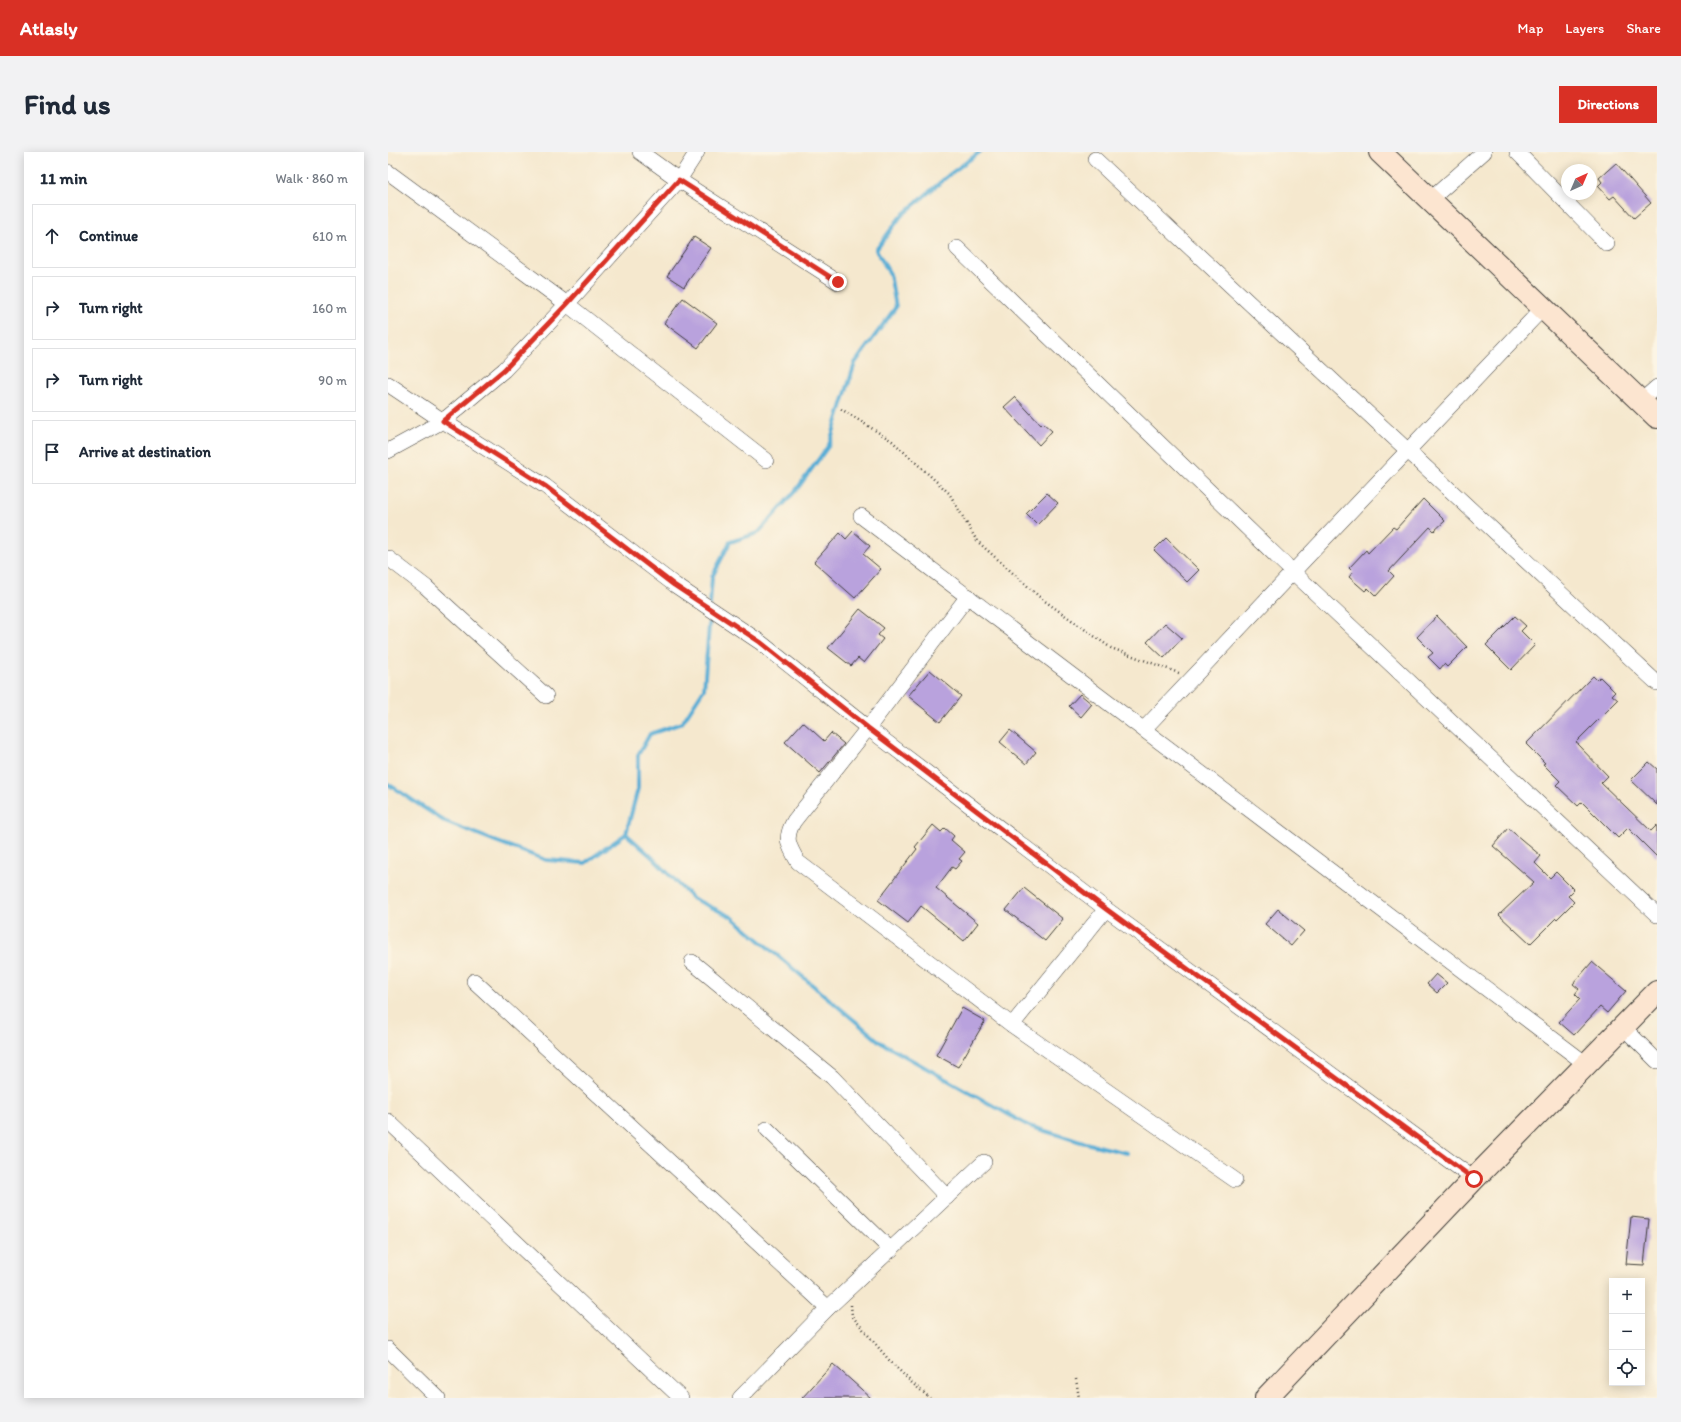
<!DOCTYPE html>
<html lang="en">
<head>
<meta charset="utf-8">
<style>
	body { margin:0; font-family:Itim,sans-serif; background:#f2f2f3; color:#1f2937 }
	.controls { position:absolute; right:12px; bottom:12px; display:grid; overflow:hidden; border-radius:0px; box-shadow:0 2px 10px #0003 }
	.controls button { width:36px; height:36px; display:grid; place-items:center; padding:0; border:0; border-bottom:1px solid #e0e1e3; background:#fff; color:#1f2937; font:20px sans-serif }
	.compass { position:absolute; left:1173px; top:12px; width:36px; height:36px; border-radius:50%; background:#fff; box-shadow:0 2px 10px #0003; rotate:44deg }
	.stop { position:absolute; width:12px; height:12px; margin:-9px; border:3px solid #d93025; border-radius:50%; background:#fff }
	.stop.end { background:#d93025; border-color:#fff; box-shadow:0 1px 4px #0008 }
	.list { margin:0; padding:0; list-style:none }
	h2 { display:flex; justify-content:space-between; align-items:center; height:52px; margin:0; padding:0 16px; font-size:17px }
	h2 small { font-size:13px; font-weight:400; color:#747a83 }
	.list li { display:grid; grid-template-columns:26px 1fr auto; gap:12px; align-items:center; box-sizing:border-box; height:64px; margin:0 8px 8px; padding:0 8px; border:1px solid #e0e1e3; border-radius:0px }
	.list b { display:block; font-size:15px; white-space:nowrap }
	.list em { font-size:13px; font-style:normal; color:#747a83 }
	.icon { flex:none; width:22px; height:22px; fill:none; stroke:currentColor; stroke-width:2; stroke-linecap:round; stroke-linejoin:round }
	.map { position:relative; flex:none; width:1269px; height:1246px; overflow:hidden; border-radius:0px }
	header { display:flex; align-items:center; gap:24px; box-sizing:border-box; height:56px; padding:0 20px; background:#d93025; color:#fff }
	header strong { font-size:19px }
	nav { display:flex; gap:22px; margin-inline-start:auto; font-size:14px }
	.intro { display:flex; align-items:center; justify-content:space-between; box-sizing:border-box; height:96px; padding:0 24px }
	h1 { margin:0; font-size:28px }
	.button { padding:10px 18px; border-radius:0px; background:#d93025; color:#fff; font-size:14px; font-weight:700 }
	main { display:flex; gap:24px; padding:0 24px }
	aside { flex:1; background:#fff; border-radius:0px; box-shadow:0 2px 10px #0003 }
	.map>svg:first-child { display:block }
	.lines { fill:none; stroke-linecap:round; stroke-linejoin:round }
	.stream { stroke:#59add5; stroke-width:4 }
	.building { fill:#b9a2dd }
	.street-casing { stroke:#3d3b37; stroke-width:16 }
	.secondary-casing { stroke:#3d3b37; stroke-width:24 }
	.path { stroke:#3d3b37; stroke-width:2.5; stroke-dasharray:1 3; stroke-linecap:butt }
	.street { stroke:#fff; stroke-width:15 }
	.secondary { stroke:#fce5d0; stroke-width:22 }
	.route { stroke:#d93025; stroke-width:5 }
</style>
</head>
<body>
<header>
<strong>Atlasly</strong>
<nav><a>Map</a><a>Layers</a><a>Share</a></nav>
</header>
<div class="intro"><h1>Find us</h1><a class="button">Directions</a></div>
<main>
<aside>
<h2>11 min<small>Walk · 860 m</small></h2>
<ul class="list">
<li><svg class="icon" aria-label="ahead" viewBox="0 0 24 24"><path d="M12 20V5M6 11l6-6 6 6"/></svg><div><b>Continue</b></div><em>610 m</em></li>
<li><svg class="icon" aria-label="right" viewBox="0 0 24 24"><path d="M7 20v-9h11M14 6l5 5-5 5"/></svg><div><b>Turn right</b></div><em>160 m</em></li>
<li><svg class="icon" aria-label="right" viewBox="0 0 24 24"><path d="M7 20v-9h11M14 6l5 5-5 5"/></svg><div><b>Turn right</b></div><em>90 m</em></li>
<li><svg class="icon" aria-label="arrive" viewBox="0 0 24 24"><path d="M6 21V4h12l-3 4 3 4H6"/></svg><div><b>Arrive at destination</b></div></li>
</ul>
</aside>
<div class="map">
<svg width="1269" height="1246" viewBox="0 0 1269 1246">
	<rect width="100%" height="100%" fill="#fcf5e5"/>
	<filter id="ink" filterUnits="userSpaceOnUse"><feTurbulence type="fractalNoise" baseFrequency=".025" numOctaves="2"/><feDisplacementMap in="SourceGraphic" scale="8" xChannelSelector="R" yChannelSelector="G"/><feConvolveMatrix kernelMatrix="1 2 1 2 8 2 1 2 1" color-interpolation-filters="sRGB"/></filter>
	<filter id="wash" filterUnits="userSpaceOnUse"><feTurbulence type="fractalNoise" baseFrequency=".012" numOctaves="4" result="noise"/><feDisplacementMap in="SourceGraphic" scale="16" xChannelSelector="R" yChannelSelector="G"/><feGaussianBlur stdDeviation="0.9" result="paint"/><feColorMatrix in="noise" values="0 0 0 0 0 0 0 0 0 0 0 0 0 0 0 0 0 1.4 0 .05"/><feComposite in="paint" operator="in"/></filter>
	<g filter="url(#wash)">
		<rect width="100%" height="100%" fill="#f5e8ce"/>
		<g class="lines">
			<!-- stream -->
			<g class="stream">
				<path d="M322,452l2,-27 18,-35 28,-9 39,-44 32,-44 26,-82 41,-56 -6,-33 -14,-24 25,-34 49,-42 30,-22"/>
				<path d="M0,632l56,37 51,20 51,19 39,3 41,-29 12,-46v-33l12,-21 32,-11 22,-34 6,-76"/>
				<path d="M238,682l27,24 39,40 40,19 148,125 149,84 52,16 46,11"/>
			</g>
		</g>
		<g id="blocks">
			<!-- building -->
			<g class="building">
				<path d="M1228,11l35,40 -17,15 -20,-22 -4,3 -12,-13 4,-4 -3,-4z"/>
				<path d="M306,85l17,11 -27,39 -17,-11z"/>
				<path d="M295,146l34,25 -19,25 -34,-25z"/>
				<path d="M627,245l26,28 2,-2 9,8 -13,14 -35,-38z"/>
				<path d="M659,341l11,10 -21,22 -11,-11z"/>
				<path d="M1035,347l22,22 -11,10 -4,-4 -41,44 5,5 -18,20 -8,-8 -3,3 -16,-14 4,-5 -4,-4 17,-18 2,3 25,-26 3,2z"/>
				<path d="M465,379l17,15 -7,8 18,15 -26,29 -41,-36 26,-29 6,6z"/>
				<path d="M778,386l33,32 -12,12 -33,-32z"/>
				<path d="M472,457l24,19 -6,7 5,4 -19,24 -6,-5 -7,8 -23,-18z"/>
				<path d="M1049,464l30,31 -20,20 -3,-3 -4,5 -12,-12 5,-4 -16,-16z"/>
				<path d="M1127,464l11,10 -5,5 14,14 -24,25 -25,-25z"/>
				<path d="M777,471l17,15 -18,20 -17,-16z"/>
				<path d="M542,518l31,26 -21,26 -32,-26z"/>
				<path d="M1205,524l4,4 3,-3 15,15 -3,3 6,5 -42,42 3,2 -1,1 30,31 -7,7 50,48 6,-6v32l-29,-29 -10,10 -36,-36 -4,4 -22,-21 4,-4 -17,-17 2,-1 -19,-19z"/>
				<path d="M692,542l12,10 -11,13 -12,-11z"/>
				<path d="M415,570l21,19 7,-8 13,11 -24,29 -35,-31z"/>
				<path d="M622,578l26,22 -10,12 -26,-22z"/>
				<path d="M1261,610l8,7v36l-26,-25z"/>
				<path d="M545,673l8,7 4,-4 9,8 -3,4 14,12 -6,7 3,2 -7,8 -3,-2 -16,21 42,35 -14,18 -43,-35 -13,17 -30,-23 39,-51 -2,-2z"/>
				<path d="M1120,676l33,28 -6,7 15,15 6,-6 18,18 -6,6 6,6 -17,17 -1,-1 -26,26 -31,-29 35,-33 -41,-36z"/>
				<path d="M636,736l39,31 -18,22 -39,-31z"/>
				<path d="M890,757l26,22 -13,15 -26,-22z"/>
				<path d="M1204,810l34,29 -19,22 -7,-6 -26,28 -15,-13 21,-23 -5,-5 4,-5 -6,-5z"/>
				<path d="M1048,822l11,9 -10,10 -10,-9z"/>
				<path d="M574,856l23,13 -27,46 -22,-12z"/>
				<path d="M1243,1065l18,2 -5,46 -18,-1z"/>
				<path d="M445,1212l38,34h-69z"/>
			</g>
		</g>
	</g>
	<g filter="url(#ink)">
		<use href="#blocks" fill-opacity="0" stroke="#3d3b37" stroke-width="1"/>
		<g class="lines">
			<!-- street casing -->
			<g class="street-casing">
				<g id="street">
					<path d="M252,0l39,28 159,102"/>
					<path d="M1129,0l90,92"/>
					<path d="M707,7l562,524"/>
					<path d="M0,20l179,132 199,156"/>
					<path d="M1042,48l54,-48"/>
					<path d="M569,96l336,324 364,343"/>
					<path d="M0,232l55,37 102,65 130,99 85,57 108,86 238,181 368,270"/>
					<path d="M1252,250l17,-15"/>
					<path d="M0,299l55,-30 61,-51 63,-66 112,-124 18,-28"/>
					<path d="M473,364l725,548"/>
					<path d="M0,406l38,29 120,109"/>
					<path d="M580,444l-100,132 -74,93c-10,17 -6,24 4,41l214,163 223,155"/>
					<path d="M756,577l399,-421"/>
					<path d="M304,810l140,115 115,120"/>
					<path d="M86,829l354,327"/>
					<path d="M624,873l94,-116"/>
					<path d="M1235,875l34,34"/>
					<path d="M0,969l293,277"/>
					<path d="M379,977l124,121"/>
					<path d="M0,1197l50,49"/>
					<path d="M352,1246l88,-90 156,-146"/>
				</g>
			</g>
			<!-- secondary casing -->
			<g class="secondary-casing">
				<g id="secondary">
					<path d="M992,0l277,265"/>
					<path d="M878,1246l208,-219 183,-187"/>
				</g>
			</g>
			<!-- path -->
			<g class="path">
				<path d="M453,257l51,32 57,52 28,48 65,58 69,49 68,25"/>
				<path d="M463,1153l1,11 37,44 23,23 18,15"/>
				<path d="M688,1227l3,19"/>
			</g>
			<!-- street -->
			<use href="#street" class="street"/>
			<!-- secondary -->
			<use href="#secondary" class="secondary"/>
		</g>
	</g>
	<g class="lines" filter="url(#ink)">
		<!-- route -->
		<path class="route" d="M450,130l-159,-102 -112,124 -63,66 -61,51 102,65 129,99 86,57 108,86 238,181 368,270"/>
	</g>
</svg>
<div class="controls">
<button>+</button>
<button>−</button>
<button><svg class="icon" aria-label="locate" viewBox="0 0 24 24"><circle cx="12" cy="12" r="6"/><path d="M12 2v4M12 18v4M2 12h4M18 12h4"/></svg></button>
</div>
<svg class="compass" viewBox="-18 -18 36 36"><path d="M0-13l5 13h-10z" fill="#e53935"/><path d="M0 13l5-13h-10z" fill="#747a83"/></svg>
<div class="stop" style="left:1086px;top:1027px"></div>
<div class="stop end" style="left:450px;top:130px"></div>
</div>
</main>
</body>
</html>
